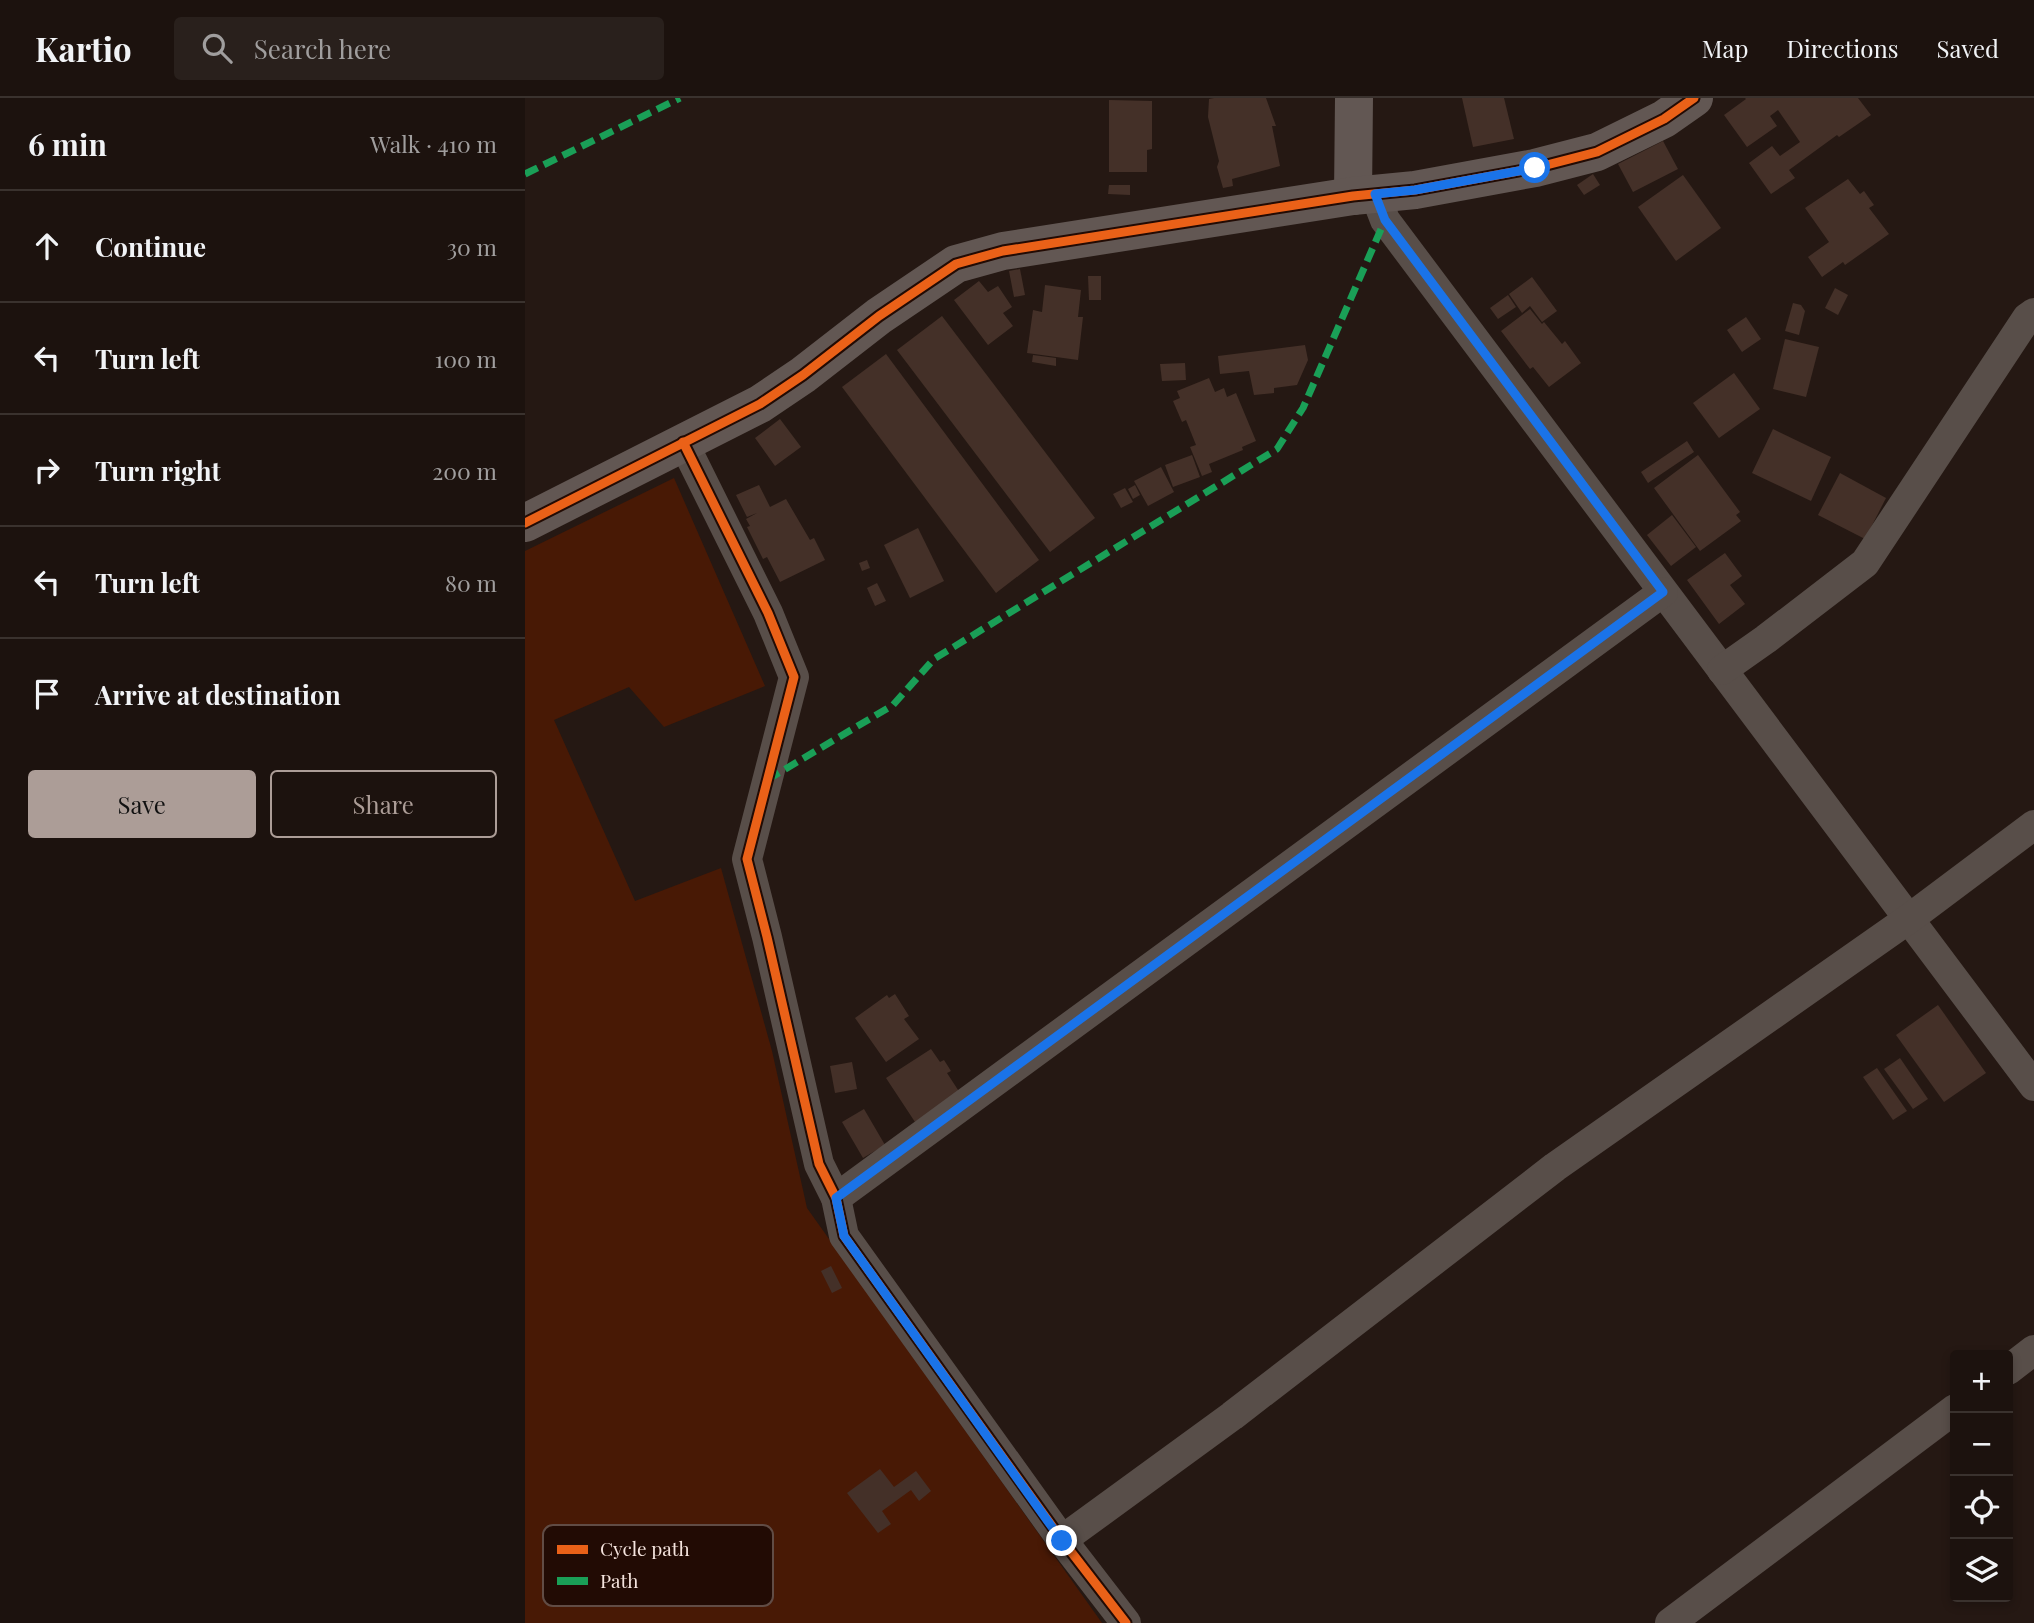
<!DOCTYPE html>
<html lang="en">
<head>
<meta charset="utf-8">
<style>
	body { margin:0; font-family:"Playfair Display",serif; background:#29201c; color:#f1f3f6 }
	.controls { position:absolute; right:21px; bottom:21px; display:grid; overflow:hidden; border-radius:7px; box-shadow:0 4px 10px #0003 }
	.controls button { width:63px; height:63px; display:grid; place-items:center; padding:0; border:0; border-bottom:2px solid #3a322e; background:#1c120e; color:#f1f3f6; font:35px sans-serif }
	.stop { position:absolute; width:21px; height:21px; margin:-16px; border:5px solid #1a73e8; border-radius:50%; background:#fff }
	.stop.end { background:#1a73e8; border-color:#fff; box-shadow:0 2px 7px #0008 }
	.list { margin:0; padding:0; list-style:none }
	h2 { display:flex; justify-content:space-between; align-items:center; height:91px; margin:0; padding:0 28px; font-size:30px }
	h2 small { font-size:23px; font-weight:400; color:#a09e9e }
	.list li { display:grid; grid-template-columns:46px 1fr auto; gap:21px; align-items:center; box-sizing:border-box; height:112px; padding:0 28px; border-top:2px solid #3a322e }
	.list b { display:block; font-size:26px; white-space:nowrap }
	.list em { font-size:23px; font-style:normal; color:#a09e9e }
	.actions { display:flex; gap:14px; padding:21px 28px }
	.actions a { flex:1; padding:16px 0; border:2px solid #ac9d97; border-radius:7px; text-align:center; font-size:24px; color:#ac9d97 }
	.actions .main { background:#ac9d97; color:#111 }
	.icon { flex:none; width:38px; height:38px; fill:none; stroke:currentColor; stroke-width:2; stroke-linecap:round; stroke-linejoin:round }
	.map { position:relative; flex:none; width:1509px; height:1525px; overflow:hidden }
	header { display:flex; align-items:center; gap:42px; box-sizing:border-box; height:98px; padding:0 35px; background:#1c120e; border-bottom:2px solid #3a322e }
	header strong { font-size:33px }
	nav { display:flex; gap:38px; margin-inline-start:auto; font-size:24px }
	.search { width:490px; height:63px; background:#29201c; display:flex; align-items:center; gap:18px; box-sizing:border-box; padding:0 24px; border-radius:7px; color:#a09e9e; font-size:26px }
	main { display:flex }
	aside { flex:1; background:#1c120e }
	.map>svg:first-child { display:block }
	.green { fill:#481905 }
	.building { fill:#443028 }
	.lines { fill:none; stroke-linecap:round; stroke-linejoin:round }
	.street { stroke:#584e49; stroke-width:30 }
	.secondary { stroke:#625753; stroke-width:38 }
	.quiet { stroke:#1a9f57; stroke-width:7; stroke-dasharray:14 7; stroke-linecap:butt }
	.cycleway-casing { stroke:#220b04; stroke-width:13 }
	.cycleway { stroke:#ea6118; stroke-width:9 }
	.route { stroke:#1a73e8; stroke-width:9 }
	.key { fill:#220b04; stroke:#614c45; stroke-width:2 }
	.key-label { font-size:19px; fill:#f5e4de }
</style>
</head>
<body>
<header>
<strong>Kartio</strong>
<div class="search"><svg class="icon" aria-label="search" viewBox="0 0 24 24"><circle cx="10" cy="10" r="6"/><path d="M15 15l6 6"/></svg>Search here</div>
<nav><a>Map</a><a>Directions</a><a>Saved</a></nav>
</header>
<main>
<aside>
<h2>6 min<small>Walk · 410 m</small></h2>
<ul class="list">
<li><svg class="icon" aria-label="ahead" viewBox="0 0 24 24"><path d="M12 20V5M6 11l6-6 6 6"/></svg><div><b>Continue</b></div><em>30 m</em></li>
<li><svg class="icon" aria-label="left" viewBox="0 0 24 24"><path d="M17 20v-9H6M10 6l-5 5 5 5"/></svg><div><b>Turn left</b></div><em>100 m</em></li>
<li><svg class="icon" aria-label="right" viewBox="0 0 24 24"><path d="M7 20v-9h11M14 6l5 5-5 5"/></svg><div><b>Turn right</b></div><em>200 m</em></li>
<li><svg class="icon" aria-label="left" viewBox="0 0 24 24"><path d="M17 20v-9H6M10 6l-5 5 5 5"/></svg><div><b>Turn left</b></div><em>80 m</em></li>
<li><svg class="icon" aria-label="arrive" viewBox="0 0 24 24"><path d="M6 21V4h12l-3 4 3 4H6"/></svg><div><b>Arrive at destination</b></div></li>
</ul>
<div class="actions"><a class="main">Save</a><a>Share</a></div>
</aside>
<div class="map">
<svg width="1509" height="1525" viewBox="0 0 1509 1525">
	<rect width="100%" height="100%" fill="#251813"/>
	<!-- green -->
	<path class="green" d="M149,380l91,208 -101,41 -35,-40 -75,33 81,181 86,-33 51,183 35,157 295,415h-577v-1072z"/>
	<!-- building -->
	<g class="building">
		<path d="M689,0h52l10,28h-4l8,40 -48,13 1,7 -10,2 -6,-21 2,-6 -11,-44 1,-18z"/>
		<path d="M937,0h42l10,41 -41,8z"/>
		<path d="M1220,0h113l13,17 -32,22 -2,-2 -48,35 6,8 -24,16 -22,-31 23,-17 8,10 20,-14 -22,-32 -8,6 7,10 -30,21 -23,-32 22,-16z"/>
		<path d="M584,2l43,1v48l-5,1v22h-38z"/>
		<path d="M1138,43l15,28 -45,23 -15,-28z"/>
		<path d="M1068,76l7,11 -16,10 -7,-10z"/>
		<path d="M1158,77l38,53 -45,33 -38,-54z"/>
		<path d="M1323,81l12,15 4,-3 10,14 -5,3 20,26 -44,31 -2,-3 -21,15 -14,-20 21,-15 -24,-34z"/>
		<path d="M584,87h21v10l-22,-1z"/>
		<path d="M495,171l5,26 -11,2 -5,-26z"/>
		<path d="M563,178h13v24h-12z"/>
		<path d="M1007,179l25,34 -15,11 -12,-16 -8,7 -13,-19z"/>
		<path d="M454,183l9,11 10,-6 14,21 -9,6 10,13 -25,19 -34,-45z"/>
		<path d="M520,187l36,5 -3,27h5l-5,43 -51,-7 6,-43 9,2z"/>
		<path d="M1310,190l13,7 -10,20 -13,-7z"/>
		<path d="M983,197l8,12 -18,12 -8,-11z"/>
		<path d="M1268,205l8,2 4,6 -6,24 -14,-4z"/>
		<path d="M1005,211l12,15 2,-2 18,22 3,-3 16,22 -32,24 -16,-20 -3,2 -29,-38z"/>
		<path d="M417,218l153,202 -45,34 -153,-202z"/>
		<path d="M1221,219l15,22 -19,13 -15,-22z"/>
		<path d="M1260,241l34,8 -13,50 -33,-8z"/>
		<path d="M780,247l3,15 -11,25 -23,3v5l-20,2 -5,-24 -29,3 -2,-18z"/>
		<path d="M361,256l153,206 -43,33 -154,-206z"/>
		<path d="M508,257l23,3v8l-24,-4z"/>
		<path d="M660,265l1,17 -24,1 -2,-17z"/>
		<path d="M1209,275l26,36 -41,29 -26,-35z"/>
		<path d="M684,280l6,14 9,-4 3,9 9,-4 20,48 -14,6 1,3 -34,14 3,8 -10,4 -12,-29 6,-2 -10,-25 -4,2 -9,-21 7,-3 -3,-7z"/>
		<path d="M255,321l21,28 -26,19 -20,-28z"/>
		<path d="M1248,331l58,28 -20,44 -59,-28z"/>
		<path d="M1162,343l7,11 -46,31 -7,-11z"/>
		<path d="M667,357l8,22 -27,10 -8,-22z"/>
		<path d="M1173,357l42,57 -4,3 5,6 -41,30 -46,-63z"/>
		<path d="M636,369l13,25 -26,14 -14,-25z"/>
		<path d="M1315,375l46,25 -21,41 -47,-24z"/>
		<path d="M234,387l11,22 16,-8 24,41 4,-2 11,22 -45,22 -13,-25 -4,2 -16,-32 3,-1 -4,-7 11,-6 -10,4 -11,-22z"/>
		<path d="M610,387l5,10 -7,4 -5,-10z"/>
		<path d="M600,390l8,14 -12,6 -8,-14z"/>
		<path d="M1147,417l24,32 -25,19 -24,-31z"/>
		<path d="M393,430l26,53 -34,17 -26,-53z"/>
		<path d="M1200,455l17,23 -12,9 15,19 -26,20 -32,-44z"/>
		<path d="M342,462l3,8 -8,3 -3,-8z"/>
		<path d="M352,485l9,18 -11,5 -8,-18z"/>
		<path d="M370,896l14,22 -5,3 15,20 -33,23 -31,-44 32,-23 2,3z"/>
		<path d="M1413,907l48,68 -42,29 -48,-67z"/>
		<path d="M406,951l9,13 4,-2 7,11 -4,2 13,20 -45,29 -29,-44z"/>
		<path d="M1375,960l28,41 -15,10 -29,-40z"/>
		<path d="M327,964l5,27 -22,4 -5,-27z"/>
		<path d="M1352,970l30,43 -14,9 -30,-43z"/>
		<path d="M339,1011l21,36 -22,13 -21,-36z"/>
		<path d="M306,1168l11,22 -10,5 -11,-22z"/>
		<path d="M355,1371l14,18 22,-16 15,20 -12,10 -8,-11 -29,21 9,13 -13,9 -31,-40z"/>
	</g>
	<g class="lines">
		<!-- street -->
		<g class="street">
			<path d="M850,96l10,26 649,866"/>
			<path d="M158,344l85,171 26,64 -47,182 20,78 52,227 17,34 8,38 218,304 64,83"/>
			<path d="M1197,572l44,-31 99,-76 162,-245 7,-5"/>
			<path d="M311,1100l827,-606"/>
			<path d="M1483,1272l26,-20"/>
			<path d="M537,1442l170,-124 323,-249 355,-249 124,-93"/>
			<path d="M1145,1525l285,-214"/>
		</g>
		<!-- secondary -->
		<g class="secondary">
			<path d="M828,98l1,-98"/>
			<path d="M0,425l235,-119 43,-29 76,-59 77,-52 47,-13 350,-55 62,-6 120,-22 62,-16 67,-33 30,-21"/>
		</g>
		<!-- quiet -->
		<g class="quiet">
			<path d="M0,76l155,-76"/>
			<path d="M242,682l126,-75 41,-46 343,-210 26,-41 82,-188"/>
		</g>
		<!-- cycleway casing -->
		<g class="cycleway-casing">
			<g id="cycleway">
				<path d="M158,344l85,171 26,64 -47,182 20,78 52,227 17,34 8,38 218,304 64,83"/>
				<path d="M0,425l235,-119 43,-29 76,-59 77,-52 47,-13 350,-55 62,-6 120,-22 62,-16 67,-33 30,-21"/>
			</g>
		</g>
		<!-- cycleway -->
		<use href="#cycleway" class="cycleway"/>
	</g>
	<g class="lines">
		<!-- route -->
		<path class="route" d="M537,1443l-218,-305 -8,-38 827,-606 -278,-372 -10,-26 40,-4 120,-22"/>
	</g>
	<!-- legend -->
	<rect x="18" y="1427" width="230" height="81" rx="10" class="key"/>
	<rect x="32" y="1447" width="31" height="9" fill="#ea6118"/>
	<rect x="32" y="1479" width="31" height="8" fill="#1a9f57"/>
	<g class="key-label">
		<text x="75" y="1458">Cycle path</text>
		<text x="75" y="1490">Path</text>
	</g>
</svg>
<div class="controls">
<button>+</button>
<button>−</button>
<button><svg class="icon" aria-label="locate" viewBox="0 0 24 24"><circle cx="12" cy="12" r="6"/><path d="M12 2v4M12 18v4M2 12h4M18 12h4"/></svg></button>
<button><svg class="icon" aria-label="layers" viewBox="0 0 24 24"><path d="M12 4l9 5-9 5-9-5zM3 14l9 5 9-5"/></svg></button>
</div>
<div class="stop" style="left:1010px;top:70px"></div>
<div class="stop end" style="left:537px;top:1443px"></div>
</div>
</main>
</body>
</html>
